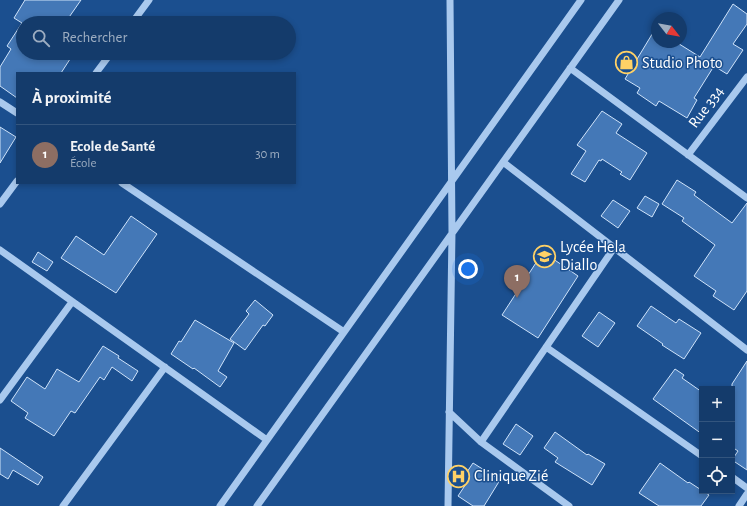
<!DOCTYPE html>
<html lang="fr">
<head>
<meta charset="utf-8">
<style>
	:root { --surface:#143b6b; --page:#1d4271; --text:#f1f3f6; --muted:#9dadc1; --line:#33557e; --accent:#8bbbb9 }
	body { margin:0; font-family:"Alegreya Sans",sans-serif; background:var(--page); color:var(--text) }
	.controls { position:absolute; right:12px; bottom:12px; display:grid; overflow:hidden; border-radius:0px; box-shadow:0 2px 6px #0003 }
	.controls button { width:36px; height:36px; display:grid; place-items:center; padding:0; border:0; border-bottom:1px solid var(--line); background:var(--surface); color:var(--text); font:20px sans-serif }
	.compass { position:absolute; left:651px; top:12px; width:36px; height:36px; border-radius:50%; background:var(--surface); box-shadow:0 2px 6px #0003; rotate:121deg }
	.you { position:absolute; left:468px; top:269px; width:14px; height:14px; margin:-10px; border:3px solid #fff; border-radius:50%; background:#1a73e8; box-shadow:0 0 0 6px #1a73e833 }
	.badge { display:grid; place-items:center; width:26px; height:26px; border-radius:50%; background:var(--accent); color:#fff; font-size:13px; font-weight:700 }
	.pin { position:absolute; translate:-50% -33px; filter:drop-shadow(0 1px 2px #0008) }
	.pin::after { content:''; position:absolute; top:21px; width:14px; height:12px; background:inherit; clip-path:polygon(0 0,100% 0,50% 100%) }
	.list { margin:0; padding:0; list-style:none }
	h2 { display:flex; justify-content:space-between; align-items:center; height:52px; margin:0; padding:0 16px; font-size:17px }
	h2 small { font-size:13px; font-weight:400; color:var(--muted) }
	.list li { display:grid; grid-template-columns:26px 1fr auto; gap:12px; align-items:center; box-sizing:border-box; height:60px; padding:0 16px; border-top:1px solid var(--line) }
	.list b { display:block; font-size:15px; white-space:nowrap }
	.list p { margin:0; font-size:13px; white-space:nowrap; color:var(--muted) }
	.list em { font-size:13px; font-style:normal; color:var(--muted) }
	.icon { flex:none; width:22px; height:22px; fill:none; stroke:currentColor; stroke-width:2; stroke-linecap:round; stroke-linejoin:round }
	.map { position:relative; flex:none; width:747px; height:506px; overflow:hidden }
	.search { position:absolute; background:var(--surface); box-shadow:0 2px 6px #0003; left:16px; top:16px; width:280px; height:44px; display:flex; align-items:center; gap:10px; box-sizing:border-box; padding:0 14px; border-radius:22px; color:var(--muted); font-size:15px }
	.panel { position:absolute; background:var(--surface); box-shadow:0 2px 6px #0003; left:16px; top:72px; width:280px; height:112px; border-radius:0px }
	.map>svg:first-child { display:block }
	.building { fill:#4478b7; stroke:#cfe3fa }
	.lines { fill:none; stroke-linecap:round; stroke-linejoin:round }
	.minor { stroke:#a9c9ee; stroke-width:7 }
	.labels { text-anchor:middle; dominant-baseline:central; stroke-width:3; stroke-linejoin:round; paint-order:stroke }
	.poi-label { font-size:16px; fill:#fff; stroke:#1b4f8f; text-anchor:start }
	.street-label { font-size:16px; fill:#fff; stroke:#1b4f8f }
</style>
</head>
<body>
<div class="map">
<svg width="747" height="506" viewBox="0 0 747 506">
	<rect width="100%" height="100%" fill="#1b4f8f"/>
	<path class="building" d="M 25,0 L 81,0 L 65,23 L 23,23 L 23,53 L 74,53 L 61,73 L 17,73 L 17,98 L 0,86 L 0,67 L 11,49 L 7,46 L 22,23 L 14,18 Z
		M 733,4 L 747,14 L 747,24 L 733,44 L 743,50 L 727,74 L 714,66 L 694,98 L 697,100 L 687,118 L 659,101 L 656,106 L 637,93 L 640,88 L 625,79 L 657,26 L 657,42 L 676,42 L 700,57 Z
		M 602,111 L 622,124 L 616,133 L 647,153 L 630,180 L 620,174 L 622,172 L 602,159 L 601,161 L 599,160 L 585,182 L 571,174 L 586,151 L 577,145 Z
		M 0,127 L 16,137 L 0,163 Z
		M 677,180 L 696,192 L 694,195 L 732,223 L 747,203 L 747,291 L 734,310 L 713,296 L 716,291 L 694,276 L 715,245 L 682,221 L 684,218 L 662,204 Z
		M 645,196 L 659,204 L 652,217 L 637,208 Z
		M 613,200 L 630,211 L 618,228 L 601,216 Z
		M 131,216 L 157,234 L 116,293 L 61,258 L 76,236 L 104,255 Z
		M 38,252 L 53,262 L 47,271 L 32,262 Z
		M 543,252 L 578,276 L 538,338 L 502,315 Z
		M 255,300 L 273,315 L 265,326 L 263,325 L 245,350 L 230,339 L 249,314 L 246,311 Z
		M 651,306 L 676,323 L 679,319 L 701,333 L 684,359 L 662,345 L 663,344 L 637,326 Z
		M 599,312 L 615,323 L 598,347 L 582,336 Z
		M 195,320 L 234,343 L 218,371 L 227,377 L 220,387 L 194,368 L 193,369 L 171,354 L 179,341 L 181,342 Z
		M 103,346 L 119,356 L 118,358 L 138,371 L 132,381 L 112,367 L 104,380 L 100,377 L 75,413 L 71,411 L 54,436 L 25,418 L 28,413 L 11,401 L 27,377 L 45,389 L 57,369 L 79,382 Z
		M 747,361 L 747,470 L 732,460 L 738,451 L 732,447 L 732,384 Z
		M 675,369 L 684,375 L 682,378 L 702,392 L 702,434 L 653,399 Z
		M 516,424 L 533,436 L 520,455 L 503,444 Z
		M 555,432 L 587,455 L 588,454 L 605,464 L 592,485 L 555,462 L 558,458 L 544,448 Z
		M 0,448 L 43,477 L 38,485 L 13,470 L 8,479 L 0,474 Z
		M 473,463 L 500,480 L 484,506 L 473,506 L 458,496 L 466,484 L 461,481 Z
		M 660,463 L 688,483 L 689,482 L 709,495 L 701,506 L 659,506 L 639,493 Z"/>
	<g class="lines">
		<path class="minor" d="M 132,23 L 149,0
			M 570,68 L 747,198
			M 96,73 L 111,53
			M 0,102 L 17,113
			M 688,155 L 747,77
			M 503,162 L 747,350
			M 122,183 L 344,332
			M 0,204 L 17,181
			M 0,250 L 267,440
			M 546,347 L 702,456
			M 0,400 L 72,302
			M 449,412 L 481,442 L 569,506
			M 481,442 L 614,248
			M 732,477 L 747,488
			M 63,506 L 165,367
			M 220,506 L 581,0
			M 257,506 L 619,0
			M 448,506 L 452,232 L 450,0
			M 739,506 L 747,494"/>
	</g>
	<defs>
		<symbol id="shop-ring" viewBox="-11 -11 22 22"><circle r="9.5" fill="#1b4f8f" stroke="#ffd166" stroke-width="1.5"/><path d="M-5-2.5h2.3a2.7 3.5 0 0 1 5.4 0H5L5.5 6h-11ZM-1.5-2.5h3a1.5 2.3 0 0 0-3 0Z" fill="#ffd166"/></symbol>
		<symbol id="school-ring" viewBox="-11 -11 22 22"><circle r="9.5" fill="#1b4f8f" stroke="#ffd166" stroke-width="1.5"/><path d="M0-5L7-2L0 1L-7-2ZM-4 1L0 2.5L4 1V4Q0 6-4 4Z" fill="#ffd166"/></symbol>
		<symbol id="hospital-ring" viewBox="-11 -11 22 22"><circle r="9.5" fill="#1b4f8f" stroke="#ffd166" stroke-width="1.5"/><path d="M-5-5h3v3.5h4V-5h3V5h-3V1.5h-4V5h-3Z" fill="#ffd166"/></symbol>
	</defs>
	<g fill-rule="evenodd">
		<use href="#shop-ring" x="614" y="50" width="25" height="25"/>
		<use href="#school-ring" x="532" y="244" width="25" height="25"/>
		<use href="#hospital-ring" x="446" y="464" width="25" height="25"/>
	</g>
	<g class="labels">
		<g class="poi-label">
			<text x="642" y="63">Studio Photo</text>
			<text x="560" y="247">Lycée Hela<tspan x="560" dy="18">Diallo</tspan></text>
			<text x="474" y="476">Clinique Zié</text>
		</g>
		<g class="street-label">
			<text transform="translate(706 107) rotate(-53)">Rue 334</text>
		</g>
	</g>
</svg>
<div class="controls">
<button>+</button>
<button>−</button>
<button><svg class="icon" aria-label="locate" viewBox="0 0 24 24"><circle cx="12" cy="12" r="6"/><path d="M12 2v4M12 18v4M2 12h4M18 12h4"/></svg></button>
</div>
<svg class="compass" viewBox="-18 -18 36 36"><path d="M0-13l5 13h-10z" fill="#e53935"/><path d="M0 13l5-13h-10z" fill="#9dadc1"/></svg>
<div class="you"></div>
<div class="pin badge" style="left:517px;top:298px;background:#8d6e63">1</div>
<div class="search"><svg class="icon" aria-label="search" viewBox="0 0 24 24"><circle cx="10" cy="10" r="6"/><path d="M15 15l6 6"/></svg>Rechercher</div>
<section class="panel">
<h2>À proximité<small></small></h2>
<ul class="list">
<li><span class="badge" style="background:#8d6e63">1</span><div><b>Ecole de Santé</b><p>École</p></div><em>30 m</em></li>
</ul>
</section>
</div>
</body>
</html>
